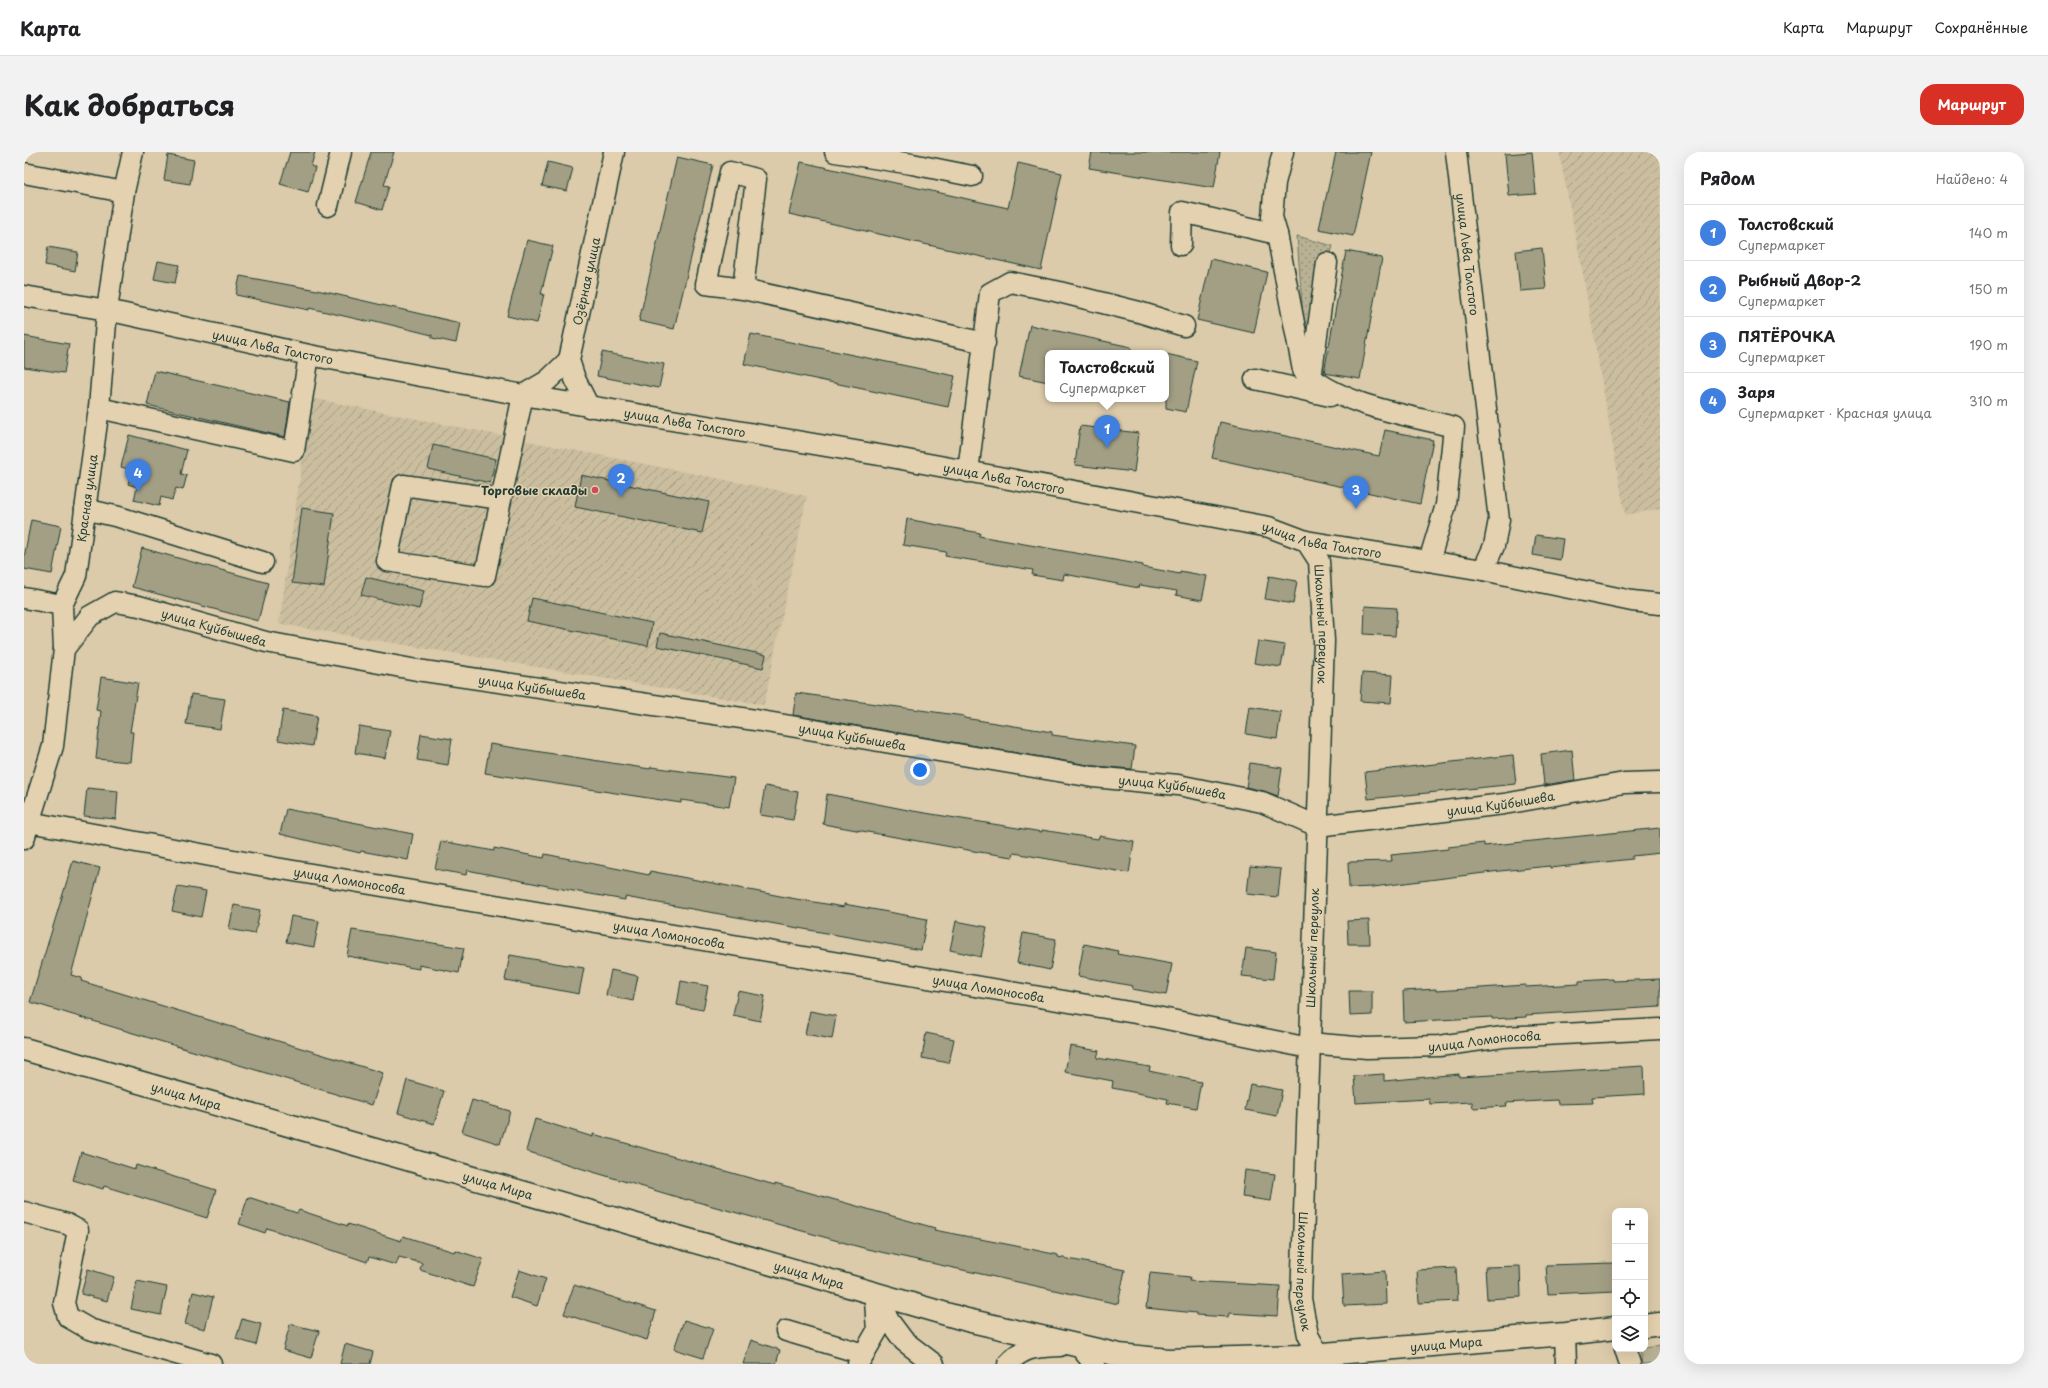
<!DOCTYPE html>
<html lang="ru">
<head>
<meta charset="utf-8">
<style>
	:root { --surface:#fff; --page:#f2f2f2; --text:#202124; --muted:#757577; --line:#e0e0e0; --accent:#d93025 }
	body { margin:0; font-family:"Playpen Sans",sans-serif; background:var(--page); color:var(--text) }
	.controls { position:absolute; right:12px; bottom:12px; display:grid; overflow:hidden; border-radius:8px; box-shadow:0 4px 16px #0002 }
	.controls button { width:36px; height:36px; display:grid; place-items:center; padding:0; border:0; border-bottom:1px solid var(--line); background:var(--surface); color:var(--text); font:20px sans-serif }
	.you { position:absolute; left:896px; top:618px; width:14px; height:14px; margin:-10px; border:3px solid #fff; border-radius:50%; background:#1a73e8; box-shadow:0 0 0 6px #1a73e833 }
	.badge { display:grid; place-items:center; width:26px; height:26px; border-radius:50%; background:var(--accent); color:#fff; font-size:13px; font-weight:700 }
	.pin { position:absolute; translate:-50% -33px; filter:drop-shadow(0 1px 2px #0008) }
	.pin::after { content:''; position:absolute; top:21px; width:14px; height:12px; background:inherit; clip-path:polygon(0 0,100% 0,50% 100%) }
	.popup { position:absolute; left:1021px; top:198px; width:124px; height:52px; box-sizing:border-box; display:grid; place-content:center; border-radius:8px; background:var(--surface); filter:drop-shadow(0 1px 3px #0005); font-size:13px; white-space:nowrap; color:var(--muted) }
	.popup b { font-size:15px; color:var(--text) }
	.popup::after { content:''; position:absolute; left:50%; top:100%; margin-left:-8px; border:8px solid transparent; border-top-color:var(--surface) }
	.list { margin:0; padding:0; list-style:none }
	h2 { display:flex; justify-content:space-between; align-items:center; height:52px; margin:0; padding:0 16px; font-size:17px }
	h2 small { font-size:13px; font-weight:400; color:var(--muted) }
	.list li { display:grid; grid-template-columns:26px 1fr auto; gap:12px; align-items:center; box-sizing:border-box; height:56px; padding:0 16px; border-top:1px solid var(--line) }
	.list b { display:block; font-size:15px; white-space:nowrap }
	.list p { margin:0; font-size:13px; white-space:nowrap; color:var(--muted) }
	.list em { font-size:13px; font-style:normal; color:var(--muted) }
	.icon { flex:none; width:22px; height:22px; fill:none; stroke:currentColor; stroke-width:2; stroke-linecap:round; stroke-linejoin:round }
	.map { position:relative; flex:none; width:1636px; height:1212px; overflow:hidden; border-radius:16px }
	header { display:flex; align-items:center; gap:24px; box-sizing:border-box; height:56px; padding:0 20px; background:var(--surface); border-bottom:1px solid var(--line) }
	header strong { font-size:19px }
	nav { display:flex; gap:22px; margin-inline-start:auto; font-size:14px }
	.intro { display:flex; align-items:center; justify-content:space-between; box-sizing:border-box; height:96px; padding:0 24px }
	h1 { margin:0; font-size:28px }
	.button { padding:10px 18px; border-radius:16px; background:var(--accent); color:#fff; font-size:14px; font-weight:700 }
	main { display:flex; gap:24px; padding:0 24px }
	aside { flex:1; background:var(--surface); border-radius:16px; box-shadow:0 4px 16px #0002 }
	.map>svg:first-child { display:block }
	.industrial { fill:url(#industrial-furrows) }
	.green { fill:#b9b194; stroke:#6c7764 }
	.park { fill:url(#park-dots); stroke:#6c7764 }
	.building { fill:#a29f85; stroke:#1f3d34 }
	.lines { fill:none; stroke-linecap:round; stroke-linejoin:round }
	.minor-casing { stroke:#1f3d34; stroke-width:23 }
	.major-casing { stroke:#1f3d34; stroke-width:25 }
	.minor { stroke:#e4d1af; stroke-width:20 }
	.major { stroke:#e4d1af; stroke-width:22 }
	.poi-dot { fill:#d1495b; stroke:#e4d1af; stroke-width:1.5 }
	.labels { text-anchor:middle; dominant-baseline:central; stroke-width:3; stroke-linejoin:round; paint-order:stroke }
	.street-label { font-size:12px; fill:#1f3d34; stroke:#e4d1af }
	.poi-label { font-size:12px; font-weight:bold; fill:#1f3d34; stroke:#e4d1af; text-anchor:end }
</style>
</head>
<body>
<header>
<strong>Карта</strong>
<nav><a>Карта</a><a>Маршрут</a><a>Сохранённые</a></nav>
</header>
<div class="intro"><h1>Как добраться</h1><a class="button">Маршрут</a></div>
<main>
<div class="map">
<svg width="1636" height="1212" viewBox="0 0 1636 1212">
	<defs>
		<pattern id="industrial-furrows" width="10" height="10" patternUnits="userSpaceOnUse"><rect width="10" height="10" fill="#cbbe9f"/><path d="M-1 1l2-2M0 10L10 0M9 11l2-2" fill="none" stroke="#a49c82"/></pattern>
		<pattern id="park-dots" width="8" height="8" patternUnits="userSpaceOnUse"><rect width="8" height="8" fill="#b9b194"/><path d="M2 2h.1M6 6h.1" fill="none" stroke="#96917a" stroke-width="1.8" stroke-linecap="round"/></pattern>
	</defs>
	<rect width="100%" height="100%" fill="#dccbaa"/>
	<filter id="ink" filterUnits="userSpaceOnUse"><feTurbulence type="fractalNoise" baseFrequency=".025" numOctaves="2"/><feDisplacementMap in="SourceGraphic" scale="8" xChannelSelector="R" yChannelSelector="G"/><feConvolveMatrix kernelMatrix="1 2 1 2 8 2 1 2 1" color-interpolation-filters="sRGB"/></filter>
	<g filter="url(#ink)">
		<path class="industrial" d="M 1535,0 L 1636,0 L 1636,357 L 1601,363 L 1558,117 Z
			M 287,246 L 783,344 L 740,553 L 255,472 Z"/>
		<path class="green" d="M 1636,1193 L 1636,1211 L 1618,1212 L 1616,1197 Z"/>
		<path class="park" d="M 1273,84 L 1309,94 L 1281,193 Z"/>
		<path class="building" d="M 266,0 L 291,0 L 287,14 L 291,16 L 284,40 L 256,32 Z
			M 347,0 L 370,0 L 360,33 L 365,34 L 358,58 L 332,50 Z
			M 1068,0 L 1196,0 L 1190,36 L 1065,16 Z
			M 1312,0 L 1347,0 L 1329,84 L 1295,77 Z
			M 1508,0 L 1512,42 L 1485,44 L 1481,2 Z
			M 144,3 L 170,8 L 166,32 L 140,28 Z
			M 653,5 L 689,13 L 650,177 L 615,169 Z
			M 524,10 L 549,16 L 543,39 L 518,34 Z
			M 777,10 L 984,56 L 994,11 L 1038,21 L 1017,118 L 765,62 Z
			M 503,88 L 529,94 L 517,142 L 520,142 L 513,171 L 483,164 Z
			M 24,95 L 54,100 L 51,119 L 21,113 Z
			M 1518,96 L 1522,137 L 1496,139 L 1492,99 Z
			M 1322,99 L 1358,106 L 1336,227 L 1300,221 Z
			M 1187,107 L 1243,120 L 1230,181 L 1173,168 Z
			M 134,109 L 155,113 L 151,131 L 130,127 Z
			M 216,124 L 293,138 L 436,171 L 432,191 L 408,186 L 408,183 L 347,168 L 346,170 L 285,156 L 285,158 L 212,143 Z
			M 1006,173 L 1107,195 L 1107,201 L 1024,201 L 1024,230 L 995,224 Z
			M 727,182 L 931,224 L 924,255 L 720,212 Z
			M 0,184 L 45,192 L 40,221 L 0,215 Z
			M 578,200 L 640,212 L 635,236 L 573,224 Z
			M 1142,202 L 1173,209 L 1162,260 L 1142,256 Z
			M 131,219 L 266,250 L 261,285 L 123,253 Z
			M 1196,270 L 1355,304 L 1361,278 L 1409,288 L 1396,352 L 1188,306 Z
			M 1056,274 L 1115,281 L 1110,320 L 1051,313 Z
			M 105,283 L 163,298 L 157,322 L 163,323 L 159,338 L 152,336 L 148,348 L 137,345 L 135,354 L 110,348 L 113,335 L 104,332 L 108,318 L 97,315 Z
			M 409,293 L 472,307 L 466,331 L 404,317 Z
			M 557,323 L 685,350 L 678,381 L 551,355 Z
			M 278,356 L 310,361 L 300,435 L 268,431 Z
			M 883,367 L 956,381 L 955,384 L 1119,413 L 1119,415 L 1156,422 L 1156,419 L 1183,424 L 1178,448 L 1152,443 L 1153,439 L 1116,433 L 1115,436 L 1040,422 L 1039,428 L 1008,423 L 1009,418 L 921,404 L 922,400 L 879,393 Z
			M 7,368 L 37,374 L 28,422 L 0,417 L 0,406 Z
			M 1512,383 L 1539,387 L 1536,408 L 1509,403 Z
			M 118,396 L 244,431 L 234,469 L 108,435 Z
			M 1245,424 L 1273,429 L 1269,452 L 1241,447 Z
			M 342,425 L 400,439 L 395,457 L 337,443 Z
			M 508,446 L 628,471 L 624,494 L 503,469 Z
			M 1341,454 L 1373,456 L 1371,484 L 1340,482 Z
			M 636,481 L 742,503 L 739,516 L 633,494 Z
			M 1234,489 L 1261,493 L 1257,515 L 1230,511 Z
			M 1338,521 L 1369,523 L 1367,551 L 1336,549 Z
			M 77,525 L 114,531 L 106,580 L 109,580 L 106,610 L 72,607 L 77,559 L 72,558 Z
			M 772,541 L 940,564 L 940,566 L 1028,580 L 1028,583 L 1111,594 L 1108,617 L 1070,614 L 769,563 Z
			M 167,542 L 201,547 L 196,577 L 162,572 Z
			M 1226,555 L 1257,560 L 1253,587 L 1222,582 Z
			M 259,558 L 293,564 L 288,594 L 254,588 Z
			M 335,574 L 366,579 L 361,606 L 331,601 Z
			M 397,582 L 428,587 L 424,613 L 393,608 Z
			M 466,592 L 626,617 L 627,615 L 710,626 L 705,655 L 657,648 L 657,651 L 461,621 Z
			M 1548,598 L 1551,628 L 1520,633 L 1517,602 Z
			M 1489,603 L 1492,632 L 1344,647 L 1341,620 Z
			M 1226,611 L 1258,616 L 1254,644 L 1240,639 L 1222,635 Z
			M 741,634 L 774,640 L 769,668 L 736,663 Z
			M 63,636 L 94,639 L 92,667 L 60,664 Z
			M 803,642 L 889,659 L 1018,680 L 1018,678 L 1074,687 L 1075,684 L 1110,690 L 1105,721 L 990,701 L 989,705 L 955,700 L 799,672 Z
			M 262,657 L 389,682 L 384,708 L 337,699 L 336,701 L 256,682 Z
			M 1636,676 L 1636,701 L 1608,704 L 1608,707 L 1526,716 L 1526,714 L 1476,719 L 1349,735 L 1325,736 L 1324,710 L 1368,709 L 1367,703 L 1424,697 L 1424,695 L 1460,691 L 1460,694 Z
			M 417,689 L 470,699 L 470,696 L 520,706 L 521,702 L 625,723 L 626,719 L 772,747 L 820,755 L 820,752 L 903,767 L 897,798 L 601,745 L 601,748 L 549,739 L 443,718 L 442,723 L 411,717 Z
			M 49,709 L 76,716 L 47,823 L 58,826 L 57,829 L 359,921 L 348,953 L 6,850 Z
			M 1226,714 L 1257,717 L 1254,745 L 1223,742 Z
			M 154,734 L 182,739 L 177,765 L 148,759 Z
			M 210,753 L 236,758 L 231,782 L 205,777 Z
			M 267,764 L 295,769 L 290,795 L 262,790 Z
			M 1345,768 L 1346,792 L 1324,792 L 1323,769 Z
			M 932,769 L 963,775 L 957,805 L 926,798 Z
			M 328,778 L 440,796 L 435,821 L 395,813 L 395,817 L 323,804 Z
			M 999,781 L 1032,787 L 1026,818 L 993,811 Z
			M 1060,792 L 1094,799 L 1093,802 L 1148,812 L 1142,843 L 1108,837 L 1109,834 L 1054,824 Z
			M 1222,796 L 1252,800 L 1249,827 L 1218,824 Z
			M 486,803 L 560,816 L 555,842 L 481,828 Z
			M 587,818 L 614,824 L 609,849 L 582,843 Z
			M 1589,827 L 1589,829 L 1636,827 L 1636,855 L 1502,863 L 1502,865 L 1468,867 L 1468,865 L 1380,870 L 1379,839 L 1412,837 L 1412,839 L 1501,833 L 1501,835 L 1555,832 L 1555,829 Z
			M 657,829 L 684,834 L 679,858 L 653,853 Z
			M 714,839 L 741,844 L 736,869 L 709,863 Z
			M 1325,839 L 1348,839 L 1348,863 L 1326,864 Z
			M 786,859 L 812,864 L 808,887 L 781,882 Z
			M 902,881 L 930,887 L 925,911 L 898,906 Z
			M 1046,894 L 1075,899 L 1073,906 L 1126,915 L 1125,919 L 1177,930 L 1172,956 L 1143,951 L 1144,947 L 1088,936 L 1089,929 L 1041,920 Z
			M 1620,914 L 1621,942 L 1568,945 L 1569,951 L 1534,952 L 1533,948 L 1482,951 L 1483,954 L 1449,956 L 1448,950 L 1406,952 L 1405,947 L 1332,951 L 1330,924 L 1360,922 L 1360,929 L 1435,922 L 1435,925 Z
			M 383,928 L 420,939 L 410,972 L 374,961 Z
			M 1226,932 L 1258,938 L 1253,964 L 1221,958 Z
			M 448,948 L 486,959 L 476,992 L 438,980 Z
			M 511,967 L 569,985 L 569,982 L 751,1033 L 751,1031 L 911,1076 L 910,1078 L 992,1094 L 1034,1103 L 1034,1105 L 1101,1118 L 1094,1152 L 843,1097 L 663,1047 L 663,1048 L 559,1017 L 502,999 Z
			M 57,1000 L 111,1017 L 112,1013 L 192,1038 L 183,1066 L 80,1034 L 79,1037 L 49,1028 Z
			M 1221,1018 L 1251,1022 L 1247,1049 L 1218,1045 Z
			M 224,1045 L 273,1061 L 275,1058 L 324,1074 L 324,1072 L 377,1089 L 379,1084 L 430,1100 L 431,1098 L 459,1107 L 449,1135 L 396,1118 L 398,1111 L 375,1105 L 372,1113 L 345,1105 L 343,1110 L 243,1076 L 241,1081 L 215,1072 Z
			M 1591,1111 L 1591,1139 L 1524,1142 L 1522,1113 Z
			M 1496,1114 L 1497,1145 L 1463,1147 L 1461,1115 Z
			M 1432,1116 L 1434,1149 L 1395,1151 L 1393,1118 Z
			M 64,1117 L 90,1125 L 83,1149 L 57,1142 Z
			M 495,1118 L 522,1127 L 513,1154 L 486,1145 Z
			M 1361,1119 L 1362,1152 L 1320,1154 L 1318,1122 Z
			M 1126,1121 L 1166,1125 L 1165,1129 L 1256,1134 L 1254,1164 L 1205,1161 L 1204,1165 L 1172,1163 L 1172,1161 L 1122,1156 Z
			M 113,1129 L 143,1135 L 137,1163 L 107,1157 Z
			M 550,1133 L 632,1159 L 623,1188 L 540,1162 Z
			M 169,1140 L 189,1145 L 181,1177 L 161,1172 Z
			M 218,1167 L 237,1172 L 232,1193 L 212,1187 Z
			M 660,1168 L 689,1177 L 679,1206 L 650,1197 Z
			M 266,1172 L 295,1179 L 287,1206 L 259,1198 Z
			M 727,1188 L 756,1198 L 752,1212 L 719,1212 Z
			M 321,1192 L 349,1200 L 346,1212 L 316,1212 Z"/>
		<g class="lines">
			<defs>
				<g id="minor">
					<path d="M 811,0 L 888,12 L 948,24"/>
					<path d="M 1259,0 L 1251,31 L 1248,65 L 1253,82 L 1279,218 C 1313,253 1384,263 1430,275 L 1422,353 L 1405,409"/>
					<path id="s1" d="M 1432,0 L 1475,368 L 1470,394 L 1459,418"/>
					<path d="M 0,21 L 100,40"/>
					<path d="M 304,54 L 317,0"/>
					<path d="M 1157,93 L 1158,60 L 1253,82"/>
					<path d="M 719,137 L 732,27 L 706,20 L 682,132 L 719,137 L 961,191"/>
					<path id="s2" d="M 0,144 L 83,158 L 285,203 L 499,243 L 861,304 L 1245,375 L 1282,389 L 1459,418 L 1608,449 L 1636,452"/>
					<path d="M 1287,226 L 1303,111"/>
					<path d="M 1231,227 L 1306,244"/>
					<path d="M 499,243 L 523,229 L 545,208"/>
					<path id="s3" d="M 565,255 L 551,227 L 545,208 L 590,0"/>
					<path d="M 75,256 L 270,299 L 285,203"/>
					<path d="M 944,320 L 966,141 L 986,130 L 1031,139 L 1115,160 L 1160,174"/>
					<path d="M 477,347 L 379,333 L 363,409 L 461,424 L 499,243"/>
					<path d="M 61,357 L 95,365 L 239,410"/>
					<path id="s4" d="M 1282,389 L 1295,409 L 1300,489 L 1277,1147 L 1284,1183 L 1295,1203"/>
					<path d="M 0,446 L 38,453"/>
					<path id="s5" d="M 40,497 L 66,464 L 91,450 L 115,454 L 242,490 L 393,518 L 731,568 L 1069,625 L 1154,633 L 1238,650 L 1293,674 L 1480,652 L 1600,631 L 1636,630"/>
					<path id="s6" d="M 5,670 L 252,716 L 1123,863 L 1285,896"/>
					<path id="s7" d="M 0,687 L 29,594 L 40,497 L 38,453 L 52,424 L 75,256 L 83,158 L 100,40 L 109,0"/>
					<path id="s8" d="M 1285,891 L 1343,896 L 1415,894 L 1479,885 L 1636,877"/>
					<path d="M 0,1060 L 43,1072 L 54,1078 L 40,1151 L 44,1165 L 65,1177 L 187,1212"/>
					<path d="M 851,1141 L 865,1169 L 880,1189 L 910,1212"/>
					<path d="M 762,1179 L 840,1202"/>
					<path d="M 1541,1182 L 1542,1212"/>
					<path d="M 1056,1195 L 1070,1212"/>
					<path d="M 1601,1197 L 1606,1212"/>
					<path d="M 834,1212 L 853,1179 L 851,1149"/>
					<path d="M 984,1212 C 1000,1194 1014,1195 1036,1194"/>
				</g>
				<g id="major">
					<path id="s9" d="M 0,897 L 943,1168 L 1095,1203 L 1144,1208 L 1276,1204 L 1541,1182 L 1591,1176"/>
					<path d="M 1621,1174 L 1636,1172"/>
				</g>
			</defs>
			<use href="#minor" class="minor-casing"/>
			<use href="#major" class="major-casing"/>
			<use href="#minor" class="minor"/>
			<use href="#major" class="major"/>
		</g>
	</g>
	<circle class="poi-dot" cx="571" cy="338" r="4"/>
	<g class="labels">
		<g class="street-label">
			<text stroke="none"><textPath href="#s1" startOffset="103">улица Льва Толстого</textPath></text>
			<text stroke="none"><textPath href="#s3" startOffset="132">Озёрная улица</textPath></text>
			<text stroke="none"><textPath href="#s2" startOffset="254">улица Льва Толстого</textPath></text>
			<text stroke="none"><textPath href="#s2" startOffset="673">улица Льва Толстого</textPath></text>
			<text stroke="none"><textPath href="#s2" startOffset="997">улица Льва Толстого</textPath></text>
			<text stroke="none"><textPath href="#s7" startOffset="350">Красная улица</textPath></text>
			<text stroke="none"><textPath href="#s2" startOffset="1321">улица Льва Толстого</textPath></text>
			<text stroke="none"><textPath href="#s4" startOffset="87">Школьный переулок</textPath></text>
			<text stroke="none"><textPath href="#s5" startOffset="173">улица Куйбышева</textPath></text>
			<text stroke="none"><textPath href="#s5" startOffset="497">улица Куйбышева</textPath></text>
			<text stroke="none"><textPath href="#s5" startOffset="821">улица Куйбышева</textPath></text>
			<text stroke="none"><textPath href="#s5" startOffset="1145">улица Куйбышева</textPath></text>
			<text stroke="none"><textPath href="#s5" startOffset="1481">улица Куйбышева</textPath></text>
			<text stroke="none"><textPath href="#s6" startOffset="326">улица Ломоносова</textPath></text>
			<text stroke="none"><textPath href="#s6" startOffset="650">улица Ломоносова</textPath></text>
			<text transform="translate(1288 796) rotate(-88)">Школьный переулок</text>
			<text stroke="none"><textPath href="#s6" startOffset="974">улица Ломоносова</textPath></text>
			<text stroke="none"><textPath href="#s8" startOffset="176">улица Ломоносова</textPath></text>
			<text stroke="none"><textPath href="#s9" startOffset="169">улица Мира</textPath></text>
			<text stroke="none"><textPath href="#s9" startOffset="493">улица Мира</textPath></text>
			<text stroke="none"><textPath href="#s4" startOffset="735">Школьный переулок</textPath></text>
			<text stroke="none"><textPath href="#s9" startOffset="817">улица Мира</textPath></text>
			<text stroke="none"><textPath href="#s9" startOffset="1465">улица Мира</textPath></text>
		</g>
		<g class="poi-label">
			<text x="563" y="338">Торговые склады</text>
		</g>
	</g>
</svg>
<div class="controls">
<button>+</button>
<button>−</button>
<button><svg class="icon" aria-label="locate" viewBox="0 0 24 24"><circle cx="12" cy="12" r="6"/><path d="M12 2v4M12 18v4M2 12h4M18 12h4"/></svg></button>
<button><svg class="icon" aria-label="layers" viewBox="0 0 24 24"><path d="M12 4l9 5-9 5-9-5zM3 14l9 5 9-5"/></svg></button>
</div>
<div class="you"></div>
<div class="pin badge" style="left:1083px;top:296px;background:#3f7fe0">1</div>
<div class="popup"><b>Толстовский</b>Супермаркет</div>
<div class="pin badge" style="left:597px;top:345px;background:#3f7fe0">2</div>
<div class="pin badge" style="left:1332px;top:357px;background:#3f7fe0">3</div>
<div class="pin badge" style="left:114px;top:340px;background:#3f7fe0">4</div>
</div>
<aside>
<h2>Рядом<small>Найдено: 4</small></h2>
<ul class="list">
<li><span class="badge" style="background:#3f7fe0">1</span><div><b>Толстовский</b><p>Супермаркет</p></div><em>140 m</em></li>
<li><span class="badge" style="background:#3f7fe0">2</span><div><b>Рыбный Двор-2</b><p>Супермаркет</p></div><em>150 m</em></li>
<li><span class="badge" style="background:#3f7fe0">3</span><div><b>ПЯТЁРОЧКА</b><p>Супермаркет</p></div><em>190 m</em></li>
<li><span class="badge" style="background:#3f7fe0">4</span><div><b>Заря</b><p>Супермаркет · Красная улица</p></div><em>310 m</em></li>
</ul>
</aside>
</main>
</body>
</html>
